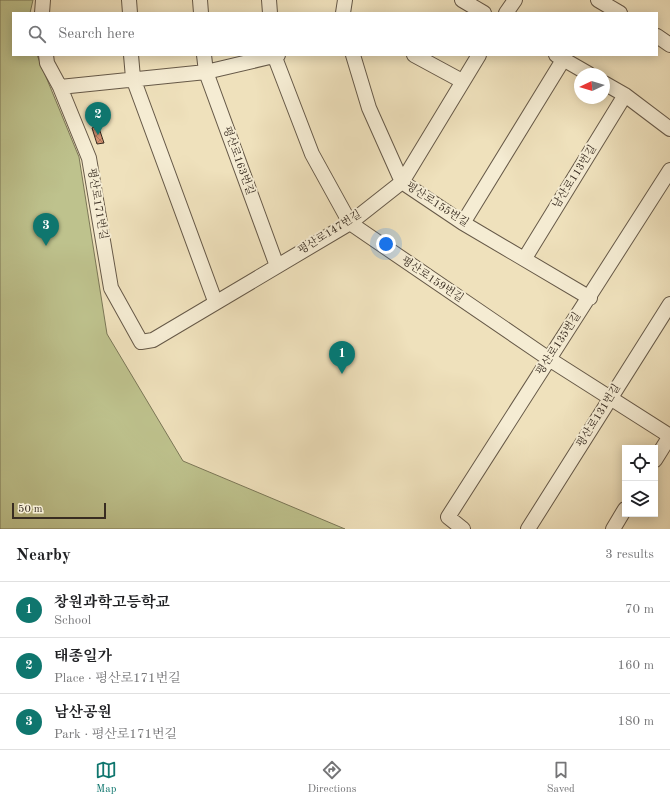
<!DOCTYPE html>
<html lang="en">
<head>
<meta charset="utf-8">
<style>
	:root { --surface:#fff; --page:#f2f2f2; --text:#202124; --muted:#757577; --line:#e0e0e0; --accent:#0f766e }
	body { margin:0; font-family:"Old Standard TT","Noto Serif KR",serif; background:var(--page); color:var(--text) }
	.controls { position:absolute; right:12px; bottom:12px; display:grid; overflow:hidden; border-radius:0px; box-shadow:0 2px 10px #0003 }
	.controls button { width:36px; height:36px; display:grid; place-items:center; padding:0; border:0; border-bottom:1px solid var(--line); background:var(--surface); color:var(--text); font:20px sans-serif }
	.compass { position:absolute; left:574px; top:68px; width:36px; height:36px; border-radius:50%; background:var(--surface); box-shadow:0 2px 10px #0003; rotate:266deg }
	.scale { position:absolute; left:12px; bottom:10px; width:94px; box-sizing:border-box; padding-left:4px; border:2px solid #382c21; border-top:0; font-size:11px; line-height:14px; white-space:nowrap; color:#382c21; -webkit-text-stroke:3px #f5ecd3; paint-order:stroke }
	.you { position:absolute; left:386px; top:244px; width:14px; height:14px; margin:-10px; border:3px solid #fff; border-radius:50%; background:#1a73e8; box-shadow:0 0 0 6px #1a73e833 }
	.badge { display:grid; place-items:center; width:26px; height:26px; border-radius:50%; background:var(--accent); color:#fff; font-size:13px; font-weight:700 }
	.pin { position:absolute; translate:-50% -33px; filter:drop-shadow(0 1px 2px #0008) }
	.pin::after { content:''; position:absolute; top:21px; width:14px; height:12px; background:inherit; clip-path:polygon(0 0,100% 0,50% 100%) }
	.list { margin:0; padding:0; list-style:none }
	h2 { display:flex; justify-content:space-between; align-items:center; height:52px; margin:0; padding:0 16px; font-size:17px }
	h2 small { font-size:13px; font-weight:400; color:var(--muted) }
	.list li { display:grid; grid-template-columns:26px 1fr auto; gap:12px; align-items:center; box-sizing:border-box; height:56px; padding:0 16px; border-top:1px solid var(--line) }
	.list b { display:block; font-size:15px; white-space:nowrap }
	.list p { margin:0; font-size:13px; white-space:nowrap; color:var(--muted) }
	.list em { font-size:13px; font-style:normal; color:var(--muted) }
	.icon { flex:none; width:22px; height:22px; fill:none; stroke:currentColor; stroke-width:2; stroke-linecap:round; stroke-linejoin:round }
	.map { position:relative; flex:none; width:670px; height:529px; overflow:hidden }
	.search { position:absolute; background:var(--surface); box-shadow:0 2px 10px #0003; left:12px; right:12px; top:12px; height:44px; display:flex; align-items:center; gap:10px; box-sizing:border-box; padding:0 14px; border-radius:0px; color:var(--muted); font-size:15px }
	.sheet { height:220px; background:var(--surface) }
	nav { display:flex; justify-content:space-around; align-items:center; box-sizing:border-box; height:56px; border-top:1px solid var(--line); background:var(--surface); font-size:11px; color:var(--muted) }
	nav a { display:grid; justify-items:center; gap:2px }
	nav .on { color:var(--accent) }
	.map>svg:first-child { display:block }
	.park { fill:#bec28d; stroke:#7b7757 }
	.building { fill:url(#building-cross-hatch); stroke:#382c21 }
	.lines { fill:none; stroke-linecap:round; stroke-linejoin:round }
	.minor-casing { stroke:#665948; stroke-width:16 }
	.minor { stroke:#f5ecd3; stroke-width:14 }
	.labels { text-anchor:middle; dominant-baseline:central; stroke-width:4; stroke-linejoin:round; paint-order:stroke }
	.street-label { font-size:11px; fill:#382c21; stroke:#f5ecd3 }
</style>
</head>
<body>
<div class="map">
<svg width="670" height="529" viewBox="0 0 670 529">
	<defs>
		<pattern id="building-cross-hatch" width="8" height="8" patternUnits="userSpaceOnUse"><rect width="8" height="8" fill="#d59371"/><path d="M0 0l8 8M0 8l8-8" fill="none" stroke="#ae785c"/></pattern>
	</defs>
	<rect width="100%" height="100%" fill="#efe1bc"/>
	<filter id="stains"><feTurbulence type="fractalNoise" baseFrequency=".005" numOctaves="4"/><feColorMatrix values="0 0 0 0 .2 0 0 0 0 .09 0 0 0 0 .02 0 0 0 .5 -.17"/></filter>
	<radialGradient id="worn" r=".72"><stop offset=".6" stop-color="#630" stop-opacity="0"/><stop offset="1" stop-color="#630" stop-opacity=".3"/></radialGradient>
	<path class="park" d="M 0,0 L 33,0 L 30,13 L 13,13 L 13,55 L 37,55 L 79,157 L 107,334 L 183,461 L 345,529 L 0,529 Z"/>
	<path class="building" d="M 98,125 L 104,143 L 97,144 L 92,128 Z"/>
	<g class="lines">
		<defs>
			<path id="minor" d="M 129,0 L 130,13
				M 200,0 L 201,13
				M 269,0 L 270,13
				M 462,0 L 484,13
				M 598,0 L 620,13
				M 42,13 L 43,0
				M 343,13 L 345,0
				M 506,13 L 515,0
				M 657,36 L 670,45
				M 46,55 L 47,63 L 60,87 L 89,158 L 111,288 L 141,342 L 153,340 L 350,223 L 402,182 L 479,55
				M 131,55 L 133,78 L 215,301
				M 204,55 L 206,72 L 277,266
				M 274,55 L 312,154 L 350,223 L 549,359 L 670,436
				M 353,55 L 369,108 L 402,182 L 463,223 L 590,298
				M 414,55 L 462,81
				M 556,55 L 589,74
				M 604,83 L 625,95 L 670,129
				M 60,87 L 206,72 L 278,55
				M 463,223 L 563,60
				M 525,258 L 625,95
				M 655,460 L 670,436
				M 463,529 L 448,517 L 670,170
				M 528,529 L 670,304
				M 613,529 L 625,509"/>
		</defs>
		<use href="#minor" class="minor-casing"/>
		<use href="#minor" class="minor"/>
	</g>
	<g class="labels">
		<g class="street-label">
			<text transform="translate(238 161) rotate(70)">평산로163번길</text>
			<text transform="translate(575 177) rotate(-58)">남산로113번길</text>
			<text transform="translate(97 204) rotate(80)">평산로171번길</text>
			<text transform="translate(437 205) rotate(33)">평산로155번길</text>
			<text transform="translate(330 233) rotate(-32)">평산로147번길</text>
			<text transform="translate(432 280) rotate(34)">평산로159번길</text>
			<text transform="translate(559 344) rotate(-57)">평산로135번길</text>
			<text transform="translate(599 416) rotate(-58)">평산로131번길</text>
		</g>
	</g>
	<rect width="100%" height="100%" filter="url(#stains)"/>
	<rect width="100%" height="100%" fill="url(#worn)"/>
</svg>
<div class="controls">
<button><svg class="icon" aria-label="locate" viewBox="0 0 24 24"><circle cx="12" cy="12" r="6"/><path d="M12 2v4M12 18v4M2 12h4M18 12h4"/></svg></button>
<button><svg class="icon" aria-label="layers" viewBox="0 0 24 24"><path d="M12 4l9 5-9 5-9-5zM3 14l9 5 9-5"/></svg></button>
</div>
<svg class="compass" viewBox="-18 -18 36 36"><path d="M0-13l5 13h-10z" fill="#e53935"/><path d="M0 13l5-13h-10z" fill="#757577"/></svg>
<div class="scale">50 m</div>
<div class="you"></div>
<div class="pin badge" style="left:342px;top:374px">1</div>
<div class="pin badge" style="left:98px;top:135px">2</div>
<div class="pin badge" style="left:46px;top:246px">3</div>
<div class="search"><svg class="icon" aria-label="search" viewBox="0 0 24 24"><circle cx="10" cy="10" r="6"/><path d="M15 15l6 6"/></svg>Search here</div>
</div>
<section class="sheet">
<h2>Nearby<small>3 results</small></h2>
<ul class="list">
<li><span class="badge">1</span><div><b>창원과학고등학교</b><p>School</p></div><em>70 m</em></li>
<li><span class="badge">2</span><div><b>태종일가</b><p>Place · 평산로171번길</p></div><em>160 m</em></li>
<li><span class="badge">3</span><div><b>남산공원</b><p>Park · 평산로171번길</p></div><em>180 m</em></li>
</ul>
</section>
<nav>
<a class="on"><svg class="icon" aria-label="map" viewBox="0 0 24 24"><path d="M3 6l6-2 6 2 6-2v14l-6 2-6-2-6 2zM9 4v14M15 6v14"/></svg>Map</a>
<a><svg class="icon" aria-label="directions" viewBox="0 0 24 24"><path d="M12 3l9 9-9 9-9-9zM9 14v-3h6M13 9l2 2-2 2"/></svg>Directions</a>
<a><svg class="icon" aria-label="saved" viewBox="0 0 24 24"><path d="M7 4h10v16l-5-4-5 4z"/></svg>Saved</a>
</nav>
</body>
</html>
